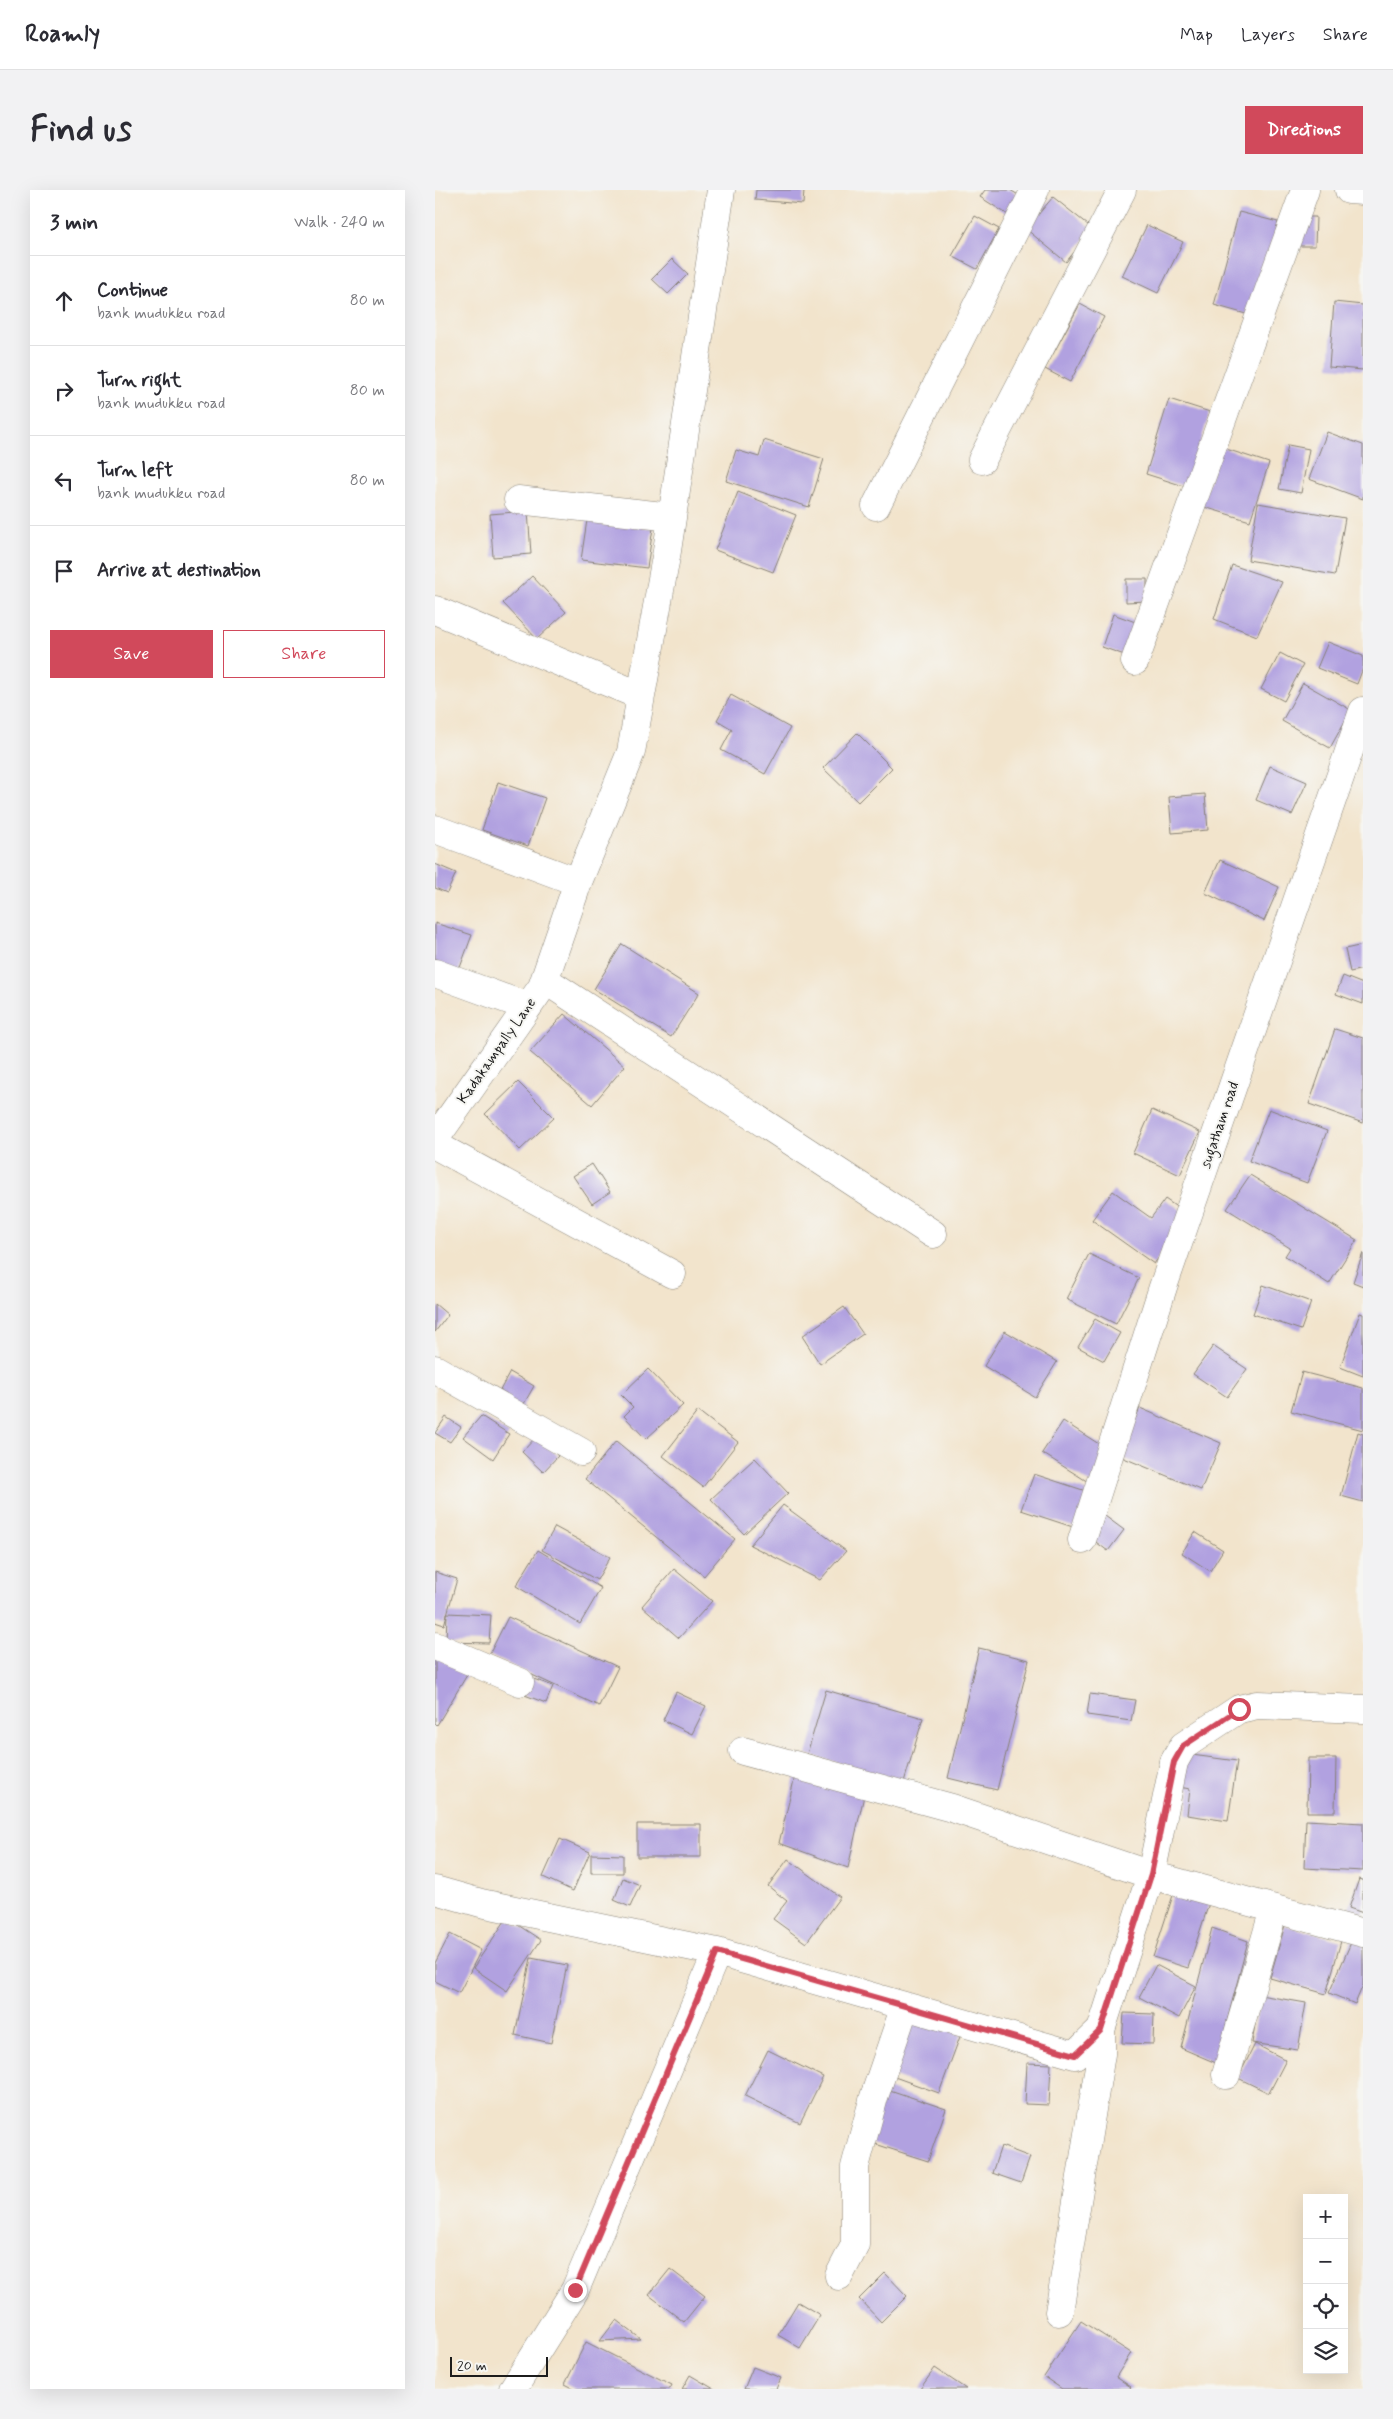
<!DOCTYPE html>
<html lang="en">
<head>
<meta charset="utf-8">
<style>
	:root { --surface:#fff; --page:#f2f2f3; --text:#2b2b33; --muted:#7c7c81; --line:#e1e1e2; --accent:#d1495b }
	body { margin:0; font-family:Mynerve,sans-serif; background:var(--page); color:var(--text) }
	.controls { position:absolute; right:15px; bottom:15px; display:grid; overflow:hidden; border-radius:0px; box-shadow:0 5px 20px #0002 }
	.controls button { width:45px; height:45px; display:grid; place-items:center; padding:0; border:0; border-bottom:1px solid var(--line); background:var(--surface); color:var(--text); font:25px sans-serif }
	.scale { position:absolute; left:15px; bottom:12px; width:98px; box-sizing:border-box; padding-left:5px; border:2px solid #1c1c1c; border-top:0; font-size:14px; line-height:18px; white-space:nowrap; color:#1c1c1c; -webkit-text-stroke:4px #f6f6f2; paint-order:stroke }
	.stop { position:absolute; width:15px; height:15px; margin:-11px; border:4px solid #d1495b; border-radius:50%; background:#fff }
	.stop.end { background:#d1495b; border-color:#fff; box-shadow:0 1px 5px #0008 }
	.list { margin:0; padding:0; list-style:none }
	h2 { display:flex; justify-content:space-between; align-items:center; height:65px; margin:0; padding:0 20px; font-size:21px }
	h2 small { font-size:16px; font-weight:400; color:var(--muted) }
	.list li { display:grid; grid-template-columns:32px 1fr auto; gap:15px; align-items:center; box-sizing:border-box; height:90px; padding:0 20px; border-top:1px solid var(--line) }
	.list b { display:block; font-size:19px; white-space:nowrap }
	.list p { margin:0; font-size:16px; white-space:nowrap; color:var(--muted) }
	.list em { font-size:16px; font-style:normal; color:var(--muted) }
	.actions { display:flex; gap:10px; padding:15px 20px }
	.actions a { flex:1; padding:11px 0; border:1px solid var(--accent); border-radius:0px; text-align:center; font-size:18px; color:var(--accent) }
	.actions .main { background:var(--accent); color:#fff }
	.icon { flex:none; width:28px; height:28px; fill:none; stroke:currentColor; stroke-width:2; stroke-linecap:round; stroke-linejoin:round }
	.map { position:relative; flex:none; width:928px; height:2199px; overflow:hidden; border-radius:0px }
	header { display:flex; align-items:center; gap:30px; box-sizing:border-box; height:70px; padding:0 25px; background:var(--surface); border-bottom:1px solid var(--line) }
	header strong { font-size:24px }
	nav { display:flex; gap:28px; margin-inline-start:auto; font-size:18px }
	.intro { display:flex; align-items:center; justify-content:space-between; box-sizing:border-box; height:120px; padding:0 30px }
	h1 { margin:0; font-size:35px }
	.button { padding:12px 22px; border-radius:0px; background:var(--accent); color:#fff; font-size:18px; font-weight:700 }
	main { display:flex; gap:30px; padding:0 30px }
	aside { flex:1; background:var(--surface); border-radius:0px; box-shadow:0 5px 20px #0002 }
	.map>svg:first-child { display:block }
	.building { fill:#b1a1e0 }
	.lines { fill:none; stroke-linecap:round; stroke-linejoin:round }
	.minor-casing { stroke:#878074; stroke-width:29 }
	.major-casing { stroke:#878074; stroke-width:29 }
	.minor { stroke:#fff; stroke-width:28 }
	.major { stroke:#fff; stroke-width:28 }
	.route { stroke:#d1495b; stroke-width:6 }
	.labels { text-anchor:middle; dominant-baseline:central; stroke-width:4; stroke-linejoin:round; paint-order:stroke }
	.street-label { font-size:15px; fill:#1c1c1c; stroke:#f6f6f2 }
</style>
</head>
<body>
<header>
<strong>Roamly</strong>
<nav><a>Map</a><a>Layers</a><a>Share</a></nav>
</header>
<div class="intro"><h1>Find us</h1><a class="button">Directions</a></div>
<main>
<aside>
<h2>3 min<small>Walk · 240 m</small></h2>
<ul class="list">
<li><svg class="icon" aria-label="ahead" viewBox="0 0 24 24"><path d="M12 20V5M6 11l6-6 6 6"/></svg><div><b>Continue</b><p>bank mudukku road</p></div><em>80 m</em></li>
<li><svg class="icon" aria-label="right" viewBox="0 0 24 24"><path d="M7 20v-9h11M14 6l5 5-5 5"/></svg><div><b>Turn right</b><p>bank mudukku road</p></div><em>80 m</em></li>
<li><svg class="icon" aria-label="left" viewBox="0 0 24 24"><path d="M17 20v-9H6M10 6l-5 5 5 5"/></svg><div><b>Turn left</b><p>bank mudukku road</p></div><em>80 m</em></li>
<li><svg class="icon" aria-label="arrive" viewBox="0 0 24 24"><path d="M6 21V4h12l-3 4 3 4H6"/></svg><div><b>Arrive at destination</b></div></li>
</ul>
<div class="actions"><a class="main">Save</a><a>Share</a></div>
</aside>
<div class="map">
<svg width="928" height="2199" viewBox="0 0 928 2199">
	<rect width="100%" height="100%" fill="#f6f6f2"/>
	<filter id="ink" filterUnits="userSpaceOnUse"><feTurbulence type="fractalNoise" baseFrequency=".02" numOctaves="2"/><feDisplacementMap in="SourceGraphic" scale="10" xChannelSelector="R" yChannelSelector="G"/><feConvolveMatrix kernelMatrix="1 2 1 2 8 2 1 2 1" color-interpolation-filters="sRGB"/></filter>
	<filter id="wash" filterUnits="userSpaceOnUse"><feTurbulence type="fractalNoise" baseFrequency=".0096" numOctaves="4" result="noise"/><feDisplacementMap in="SourceGraphic" scale="20" xChannelSelector="R" yChannelSelector="G"/><feGaussianBlur stdDeviation="1.12" result="paint"/><feColorMatrix in="noise" values="0 0 0 0 0 0 0 0 0 0 0 0 0 0 0 0 0 1.4 0 .05"/><feComposite in="paint" operator="in"/></filter>
	<g filter="url(#wash)">
		<rect width="100%" height="100%" fill="#f2e4cc"/>
		<g id="blocks">
			<path class="building" d="M 321,0 L 369,0 L 368,14 L 320,10 Z
				M 550,0 L 575,0 L 587,7 L 575,26 L 545,7 Z
				M 618,7 L 658,39 L 631,72 L 591,39 Z
				M 804,22 L 843,32 L 818,126 L 779,115 Z
				M 540,26 L 564,39 L 542,79 L 517,66 Z
				M 857,27 L 881,27 L 880,56 L 857,56 Z
				M 712,35 L 748,52 L 723,103 L 687,86 Z
				M 237,69 L 253,84 L 233,104 L 217,89 Z
				M 899,112 L 928,115 L 928,180 L 894,177 Z
				M 645,114 L 669,127 L 635,192 L 610,179 Z
				M 734,209 L 775,222 L 752,297 L 711,284 Z
				M 892,242 L 928,255 L 928,309 L 874,289 Z
				M 329,250 L 389,269 L 374,317 L 291,291 L 301,260 L 324,267 Z
				M 853,255 L 874,259 L 866,303 L 844,299 Z
				M 785,257 L 834,273 L 815,331 L 766,316 Z
				M 303,302 L 361,325 L 338,382 L 280,360 Z
				M 823,313 L 910,328 L 900,385 L 813,370 Z
				M 93,321 L 96,364 L 58,367 L 55,324 Z
				M 152,330 L 218,338 L 212,378 L 146,370 Z
				M 797,375 L 847,392 L 822,446 L 779,429 Z
				M 97,386 L 131,422 L 102,449 L 68,413 Z
				M 691,389 L 712,389 L 712,411 L 691,412 Z
				M 678,424 L 706,434 L 695,467 L 667,457 Z
				M 893,452 L 928,466 L 928,478 L 922,494 L 882,478 Z
				M 845,463 L 868,475 L 849,511 L 826,499 Z
				M 868,493 L 916,520 L 895,558 L 847,531 Z
				M 296,505 L 355,538 L 330,584 L 286,560 L 297,539 L 282,530 Z
				M 422,543 L 457,578 L 423,612 L 388,578 Z
				M 835,576 L 872,592 L 857,625 L 821,610 Z
				M 63,592 L 110,608 L 93,656 L 47,640 Z
				M 770,604 L 773,640 L 737,643 L 734,607 Z
				M 785,670 L 844,697 L 829,731 L 770,703 Z
				M 0,674 L 21,683 L 12,703 L 0,698 Z
				M 0,733 L 37,745 L 23,783 L 0,776 Z
				M 187,754 L 264,803 L 236,847 L 159,799 Z
				M 928,755 L 928,779 L 915,782 L 910,759 Z
				M 908,786 L 928,794 L 928,814 L 901,804 Z
				M 129,824 L 190,876 L 157,915 L 95,862 Z
				M 900,839 L 928,848 L 928,933 L 874,914 Z
				M 83,892 L 119,928 L 85,960 L 50,924 Z
				M 834,919 L 892,941 L 872,993 L 814,971 Z
				M 717,920 L 765,942 L 745,985 L 698,963 Z
				M 157,974 L 175,1002 L 157,1014 L 138,986 Z
				M 815,985 L 922,1050 L 894,1094 L 850,1066 L 855,1058 L 792,1019 Z
				M 678,1001 L 716,1028 L 730,1009 L 759,1029 L 741,1043 L 719,1074 L 657,1030 Z
				M 928,1063 L 928,1096 L 918,1092 Z
				M 654,1064 L 704,1088 L 681,1134 L 631,1109 Z
				M 828,1095 L 876,1112 L 866,1140 L 818,1124 Z
				M 0,1114 L 13,1125 L 0,1142 Z
				M 409,1117 L 428,1144 L 385,1174 L 367,1146 Z
				M 925,1123 L 928,1124 L 928,1186 L 905,1177 Z
				M 660,1129 L 685,1143 L 669,1171 L 643,1157 Z
				M 570,1141 L 622,1172 L 600,1207 L 549,1176 Z
				M 778,1156 L 812,1179 L 792,1207 L 758,1184 Z
				M 213,1179 L 248,1215 L 211,1249 L 189,1226 L 198,1217 L 186,1205 Z
				M 75,1182 L 99,1196 L 86,1219 L 62,1206 Z
				M 867,1182 L 928,1198 L 928,1240 L 856,1221 Z
				M 705,1218 L 786,1253 L 766,1300 L 684,1266 Z
				M 263,1221 L 303,1252 L 268,1297 L 228,1266 Z
				M 46,1226 L 74,1244 L 58,1269 L 28,1247 Z
				M 11,1227 L 26,1237 L 15,1252 L 0,1243 Z
				M 628,1231 L 678,1263 L 658,1295 L 607,1263 Z
				M 923,1242 L 928,1244 L 928,1312 L 906,1306 Z
				M 102,1246 L 123,1266 L 108,1282 L 87,1262 Z
				M 181,1251 L 300,1349 L 269,1386 L 150,1289 Z
				M 320,1268 L 353,1303 L 309,1344 L 276,1309 Z
				M 599,1284 L 657,1303 L 644,1339 L 586,1320 Z
				M 348,1315 L 411,1361 L 385,1390 L 315,1355 Z
				M 670,1326 L 689,1340 L 673,1361 L 654,1347 Z
				M 120,1337 L 175,1367 L 162,1390 L 107,1360 Z
				M 760,1342 L 788,1360 L 775,1381 L 747,1363 Z
				M 103,1360 L 166,1398 L 145,1434 L 81,1396 Z
				M 239,1379 L 277,1411 L 244,1448 L 207,1416 Z
				M 0,1382 L 22,1389 L 9,1435 L 0,1432 Z
				M 12,1423 L 56,1425 L 54,1453 L 11,1452 Z
				M 73,1427 L 183,1477 L 164,1516 L 54,1465 Z
				M 544,1458 L 594,1470 L 562,1600 L 513,1588 Z
				M 0,1466 L 32,1485 L 2,1535 L 0,1533 Z
				M 93,1487 L 118,1496 L 111,1513 L 87,1504 Z
				M 391,1500 L 488,1528 L 469,1592 L 372,1564 Z
				M 241,1502 L 271,1516 L 257,1544 L 228,1530 Z
				M 655,1504 L 700,1510 L 696,1531 L 652,1525 Z
				M 749,1564 L 802,1571 L 793,1631 L 752,1625 L 755,1599 L 744,1597 Z
				M 873,1568 L 901,1568 L 900,1622 L 872,1622 Z
				M 360,1586 L 430,1601 L 413,1678 L 344,1653 Z
				M 871,1630 L 928,1633 L 928,1681 L 869,1678 Z
				M 202,1634 L 266,1634 L 266,1667 L 202,1667 Z
				M 125,1649 L 155,1662 L 138,1701 L 108,1687 Z
				M 156,1664 L 188,1665 L 188,1683 L 156,1683 Z
				M 353,1669 L 405,1707 L 371,1753 L 338,1729 L 352,1711 L 333,1696 Z
				M 188,1688 L 205,1695 L 195,1717 L 179,1710 Z
				M 924,1689 L 928,1690 L 928,1723 L 914,1718 Z
				M 741,1696 L 776,1707 L 753,1778 L 718,1767 Z
				M 72,1728 L 106,1750 L 72,1801 L 38,1778 Z
				M 850,1735 L 906,1751 L 891,1804 L 835,1788 Z
				M 777,1738 L 813,1751 L 781,1873 L 746,1858 Z
				M 15,1744 L 46,1760 L 24,1803 L 0,1791 L 0,1773 Z
				M 918,1748 L 928,1752 L 928,1795 L 920,1814 L 894,1803 Z
				M 96,1768 L 132,1775 L 116,1853 L 80,1845 Z
				M 721,1775 L 761,1796 L 744,1828 L 704,1807 Z
				M 825,1805 L 871,1813 L 863,1860 L 817,1853 Z
				M 689,1823 L 719,1824 L 718,1854 L 687,1853 Z
				M 476,1826 L 526,1844 L 504,1903 L 454,1885 Z
				M 820,1854 L 851,1870 L 834,1903 L 803,1888 Z
				M 333,1860 L 388,1887 L 365,1933 L 310,1906 Z
				M 592,1873 L 616,1874 L 614,1915 L 590,1914 Z
				M 449,1898 L 511,1919 L 493,1971 L 431,1951 Z
				M 566,1956 L 595,1967 L 586,1993 L 557,1983 Z
				M 235,2079 L 270,2106 L 249,2132 L 214,2105 Z
				M 450,2083 L 472,2106 L 446,2132 L 424,2109 Z
				M 363,2112 L 385,2125 L 365,2158 L 343,2145 Z
				M 181,2130 L 206,2149 L 165,2151 Z
				M 646,2131 L 696,2163 L 681,2187 L 696,2197 L 694,2199 L 627,2199 L 609,2187 Z
				M 151,2152 L 237,2195 L 235,2199 L 140,2199 L 130,2194 Z
				M 318,2177 L 346,2188 L 341,2199 L 309,2199 Z
				M 500,2178 L 531,2199 L 485,2199 Z
				M 255,2185 L 279,2199 L 247,2199 Z"/>
		</g>
	</g>
	<g filter="url(#ink)">
		<use href="#blocks" fill-opacity="0" stroke="#878074" stroke-width="1"/>
		<g class="lines">
			<defs>
				<path id="minor" d="M 547,270 L 687,0
					M 83,310 L 237,327
					M 441,316 L 600,0
					M 0,420 L 206,506
					M 700,471 L 870,0
					M 0,639 L 143,692
					M 0,783 L 93,817
					M 110,790 L 498,1044
					M 0,949 L 107,797 L 143,692 L 196,562 L 232,361 L 286,0
					M 0,955 L 237,1084
					M 0,1179 L 146,1262
					M 647,1350 L 728,1097 L 928,521
					M 0,1456 L 85,1492
					M 308,1561 L 517,1618 L 716,1685 L 928,1743
					M 0,1700 L 46,1713 L 282,1762
					M 791,1885 L 839,1719
					M 404,2086 L 420,2055 L 420,1977 L 439,1907 L 470,1816
					M 624,2122 L 666,1864 L 666,1840
					M 78,2199 L 140,2100 L 282,1762 L 640,1865 L 666,1840 L 716,1685 L 739,1572 L 748,1556 L 804,1519 L 822,1515 L 928,1519"/>
				<path id="major" d="M 914,0 L 928,1"/>
			</defs>
			<use href="#minor" class="minor-casing"/>
			<use href="#major" class="major-casing"/>
			<use href="#minor" class="minor"/>
			<use href="#major" class="major"/>
		</g>
	</g>
	<g class="lines" filter="url(#ink)">
		<path class="route" d="M 140,2100 L 282,1762 L 640,1865 L 666,1840 L 716,1685 L 739,1572 L 748,1556 L 804,1519"/>
	</g>
	<g class="labels">
		<g class="street-label">
			<text transform="translate(62 861) rotate(-55)">Kadakampally Lane</text>
			<text transform="translate(785 935) rotate(-71)">sugatham road</text>
		</g>
	</g>
</svg>
<div class="controls">
<button>+</button>
<button>−</button>
<button><svg class="icon" aria-label="locate" viewBox="0 0 24 24"><circle cx="12" cy="12" r="6"/><path d="M12 2v4M12 18v4M2 12h4M18 12h4"/></svg></button>
<button><svg class="icon" aria-label="layers" viewBox="0 0 24 24"><path d="M12 4l9 5-9 5-9-5zM3 14l9 5 9-5"/></svg></button>
</div>
<div class="scale">20 m</div>
<div class="stop" style="left:804px;top:1519px"></div>
<div class="stop end" style="left:140px;top:2100px"></div>
</div>
</main>
</body>
</html>
